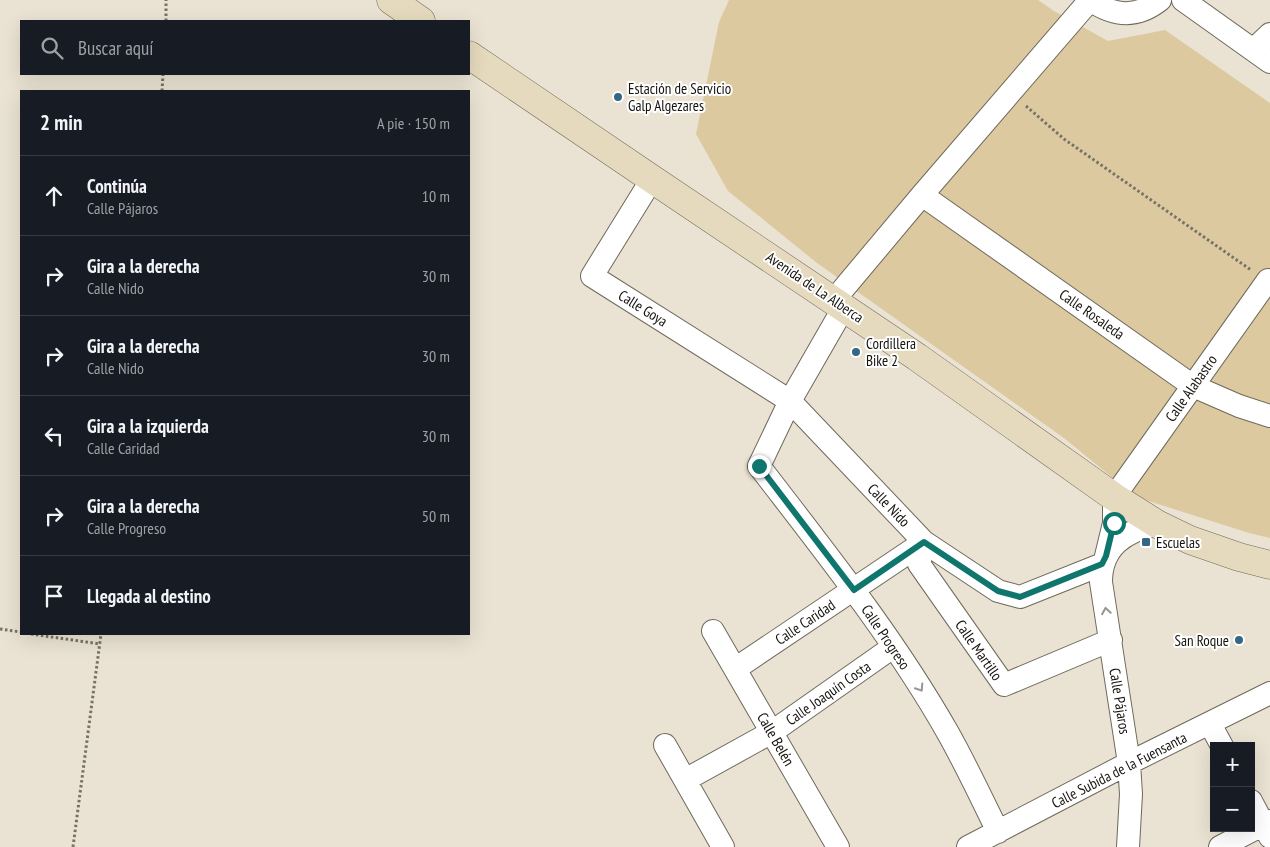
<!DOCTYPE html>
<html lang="es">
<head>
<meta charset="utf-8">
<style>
	:root { --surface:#171b24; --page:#242831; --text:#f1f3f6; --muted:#9ea1a6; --line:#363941 }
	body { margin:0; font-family:"PT Sans Narrow",sans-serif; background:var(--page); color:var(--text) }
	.controls { position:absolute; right:15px; bottom:15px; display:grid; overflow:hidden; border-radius:0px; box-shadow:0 5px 20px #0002 }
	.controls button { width:45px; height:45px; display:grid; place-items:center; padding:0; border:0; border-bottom:1px solid var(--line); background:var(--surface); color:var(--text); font:25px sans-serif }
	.stop { position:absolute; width:15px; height:15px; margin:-11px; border:4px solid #0f766e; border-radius:50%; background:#fff }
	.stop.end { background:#0f766e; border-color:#fff; box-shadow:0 1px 5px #0008 }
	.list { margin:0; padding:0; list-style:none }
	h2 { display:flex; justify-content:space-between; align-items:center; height:65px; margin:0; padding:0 20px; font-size:21px }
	h2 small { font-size:16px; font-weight:400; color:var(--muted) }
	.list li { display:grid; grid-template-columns:32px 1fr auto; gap:15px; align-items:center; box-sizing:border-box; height:80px; padding:0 20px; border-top:1px solid var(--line) }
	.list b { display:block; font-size:19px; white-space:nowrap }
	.list p { margin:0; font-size:16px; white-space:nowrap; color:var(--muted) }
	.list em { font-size:16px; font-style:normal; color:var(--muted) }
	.icon { flex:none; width:28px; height:28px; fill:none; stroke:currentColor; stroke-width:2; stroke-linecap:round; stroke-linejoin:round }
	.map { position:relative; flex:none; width:1270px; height:847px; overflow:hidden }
	.search { position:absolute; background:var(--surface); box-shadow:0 5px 20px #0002; left:20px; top:20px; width:450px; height:55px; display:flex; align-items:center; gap:12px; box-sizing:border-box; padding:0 18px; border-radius:0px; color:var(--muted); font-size:19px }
	.panel { position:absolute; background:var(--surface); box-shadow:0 5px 20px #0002; left:20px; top:90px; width:450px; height:545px; border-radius:0px }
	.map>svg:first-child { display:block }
	.green { fill:#dcc9a0 }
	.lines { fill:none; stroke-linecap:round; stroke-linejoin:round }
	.street-casing { stroke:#6f695b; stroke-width:24 }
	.secondary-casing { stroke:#6f695b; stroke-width:29 }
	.path { stroke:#777268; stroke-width:3; stroke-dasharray:2.5 2.5; stroke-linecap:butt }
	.street { stroke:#fff; stroke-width:22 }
	.secondary { stroke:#e5dabd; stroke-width:28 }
	.oneway { stroke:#969593 }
	.route { stroke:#0f766e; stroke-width:6 }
	.poi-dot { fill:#356785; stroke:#fff; stroke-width:2 }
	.labels { text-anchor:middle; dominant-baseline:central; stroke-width:4; stroke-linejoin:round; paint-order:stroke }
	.poi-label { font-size:15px; fill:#16130e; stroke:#fff; text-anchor:start }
	.street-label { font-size:15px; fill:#16130e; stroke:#fff }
</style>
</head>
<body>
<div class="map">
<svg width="1270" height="847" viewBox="0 0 1270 847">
	<rect width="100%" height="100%" fill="#eae3d3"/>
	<path class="green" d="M 729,0 L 1038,0 L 1054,11 L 1108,41 L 1165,30 L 1270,103 L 1270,538 L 1249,533 L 1136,497 L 1064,438 L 817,263 L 728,191 L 696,134 L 719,22 Z"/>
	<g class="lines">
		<defs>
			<path id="street" d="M 1183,0 L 1270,62
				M 1253,50 L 1270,34
				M 652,179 L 592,276 L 790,401 L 924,542 L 998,591 L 1020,597 L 1103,564
				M 922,195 L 1193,386 L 1239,406 L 1270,416
				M 834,300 L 922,195 L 1090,0 C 1113,16 1136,19 1160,0
				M 844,307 L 790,401 L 759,466 C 825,552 894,638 948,733 C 966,765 982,799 998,832
				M 924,542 L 919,564 L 1004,685 L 1111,640
				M 1106,556 L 1114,523 L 1114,497 L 1268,280
				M 713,631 L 838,847
				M 735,669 L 924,542
				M 1210,724 L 1222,746
				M 665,745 L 723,847
				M 685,780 L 772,732 L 893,647
				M 1251,801 L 1270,837
				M 968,847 L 1129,763 L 1270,693
				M 1128,847 L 1131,794 L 1129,763 L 1101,582 C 1101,547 1125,531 1157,524
				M 1220,847 L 1270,821"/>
			<path id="secondary" d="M 391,0 L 421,21
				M 469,55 L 652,179 L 917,357 L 1114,497 L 1157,524 L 1190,540 L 1239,557 L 1270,565"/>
		</defs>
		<use href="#street" class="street-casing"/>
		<use href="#secondary" class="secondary-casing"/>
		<path class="path" d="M 166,21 L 166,0
			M 162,91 L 163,74
			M 1026,106 L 1064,139 L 1251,270
			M 0,629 L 21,632
			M 31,634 L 100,644
			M 73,847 L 101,634"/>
		<use href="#street" class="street"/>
		<use href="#secondary" class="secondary"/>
	</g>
	<defs><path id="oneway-chevron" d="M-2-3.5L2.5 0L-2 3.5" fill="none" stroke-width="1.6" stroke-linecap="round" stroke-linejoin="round" transform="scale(1.25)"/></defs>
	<g class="oneway">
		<use href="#oneway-chevron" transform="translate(1106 611) rotate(-99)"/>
		<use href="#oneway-chevron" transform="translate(920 688) rotate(57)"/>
	</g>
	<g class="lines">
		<path class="route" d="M 759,466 L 854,590 L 924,542 L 998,591 L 1020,597 L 1102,564 L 1106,556 L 1114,523"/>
	</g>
	<g class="poi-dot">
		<circle cx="618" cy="97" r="5"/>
		<circle cx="856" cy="352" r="5"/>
		<rect x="1141" y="537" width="10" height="10" rx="2.5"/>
		<circle cx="1239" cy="640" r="5"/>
	</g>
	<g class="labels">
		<g class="poi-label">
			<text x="628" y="88">Estación de Servicio<tspan x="628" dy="17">Galp Algezares</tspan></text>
			<text x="866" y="343">Cordillera<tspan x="866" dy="17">Bike 2</tspan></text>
			<text x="1156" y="542">Escuelas</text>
			<text x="1229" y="640" text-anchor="end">San Roque</text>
		</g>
		<g class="street-label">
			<text transform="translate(815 287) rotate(34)">Avenida de La Alberca</text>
			<text transform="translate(643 308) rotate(32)">Calle Goya</text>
			<text transform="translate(1092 314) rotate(35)">Calle Rosaleda</text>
			<text transform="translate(1191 388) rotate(-55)">Calle Alabastro</text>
			<text transform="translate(889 505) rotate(46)">Calle Nido</text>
			<text transform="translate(805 622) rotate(-34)">Calle Caridad</text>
			<text transform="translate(886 637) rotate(56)">Calle Progreso</text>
			<text transform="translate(979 650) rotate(55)">Calle Martillo</text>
			<text transform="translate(828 693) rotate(-35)">Calle Joaquín Costa</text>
			<text transform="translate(1120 701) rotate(81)">Calle Pájaros</text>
			<text transform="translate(776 739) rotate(60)">Calle Belén</text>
			<text transform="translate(1119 770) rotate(-27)">Calle Subida de la Fuensanta</text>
		</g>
	</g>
</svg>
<div class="controls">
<button>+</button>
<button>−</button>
</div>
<div class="stop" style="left:1114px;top:523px"></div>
<div class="stop end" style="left:759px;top:466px"></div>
<div class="search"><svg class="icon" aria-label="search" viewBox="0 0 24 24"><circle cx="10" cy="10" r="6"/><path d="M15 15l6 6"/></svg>Buscar aquí</div>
<section class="panel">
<h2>2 min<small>A pie · 150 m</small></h2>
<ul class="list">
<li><svg class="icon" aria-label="ahead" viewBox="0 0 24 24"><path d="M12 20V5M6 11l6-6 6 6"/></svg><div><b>Continúa</b><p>Calle Pájaros</p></div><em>10 m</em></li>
<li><svg class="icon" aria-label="right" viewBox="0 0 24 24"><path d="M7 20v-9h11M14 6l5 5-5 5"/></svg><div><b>Gira a la derecha</b><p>Calle Nido</p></div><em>30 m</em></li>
<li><svg class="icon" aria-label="right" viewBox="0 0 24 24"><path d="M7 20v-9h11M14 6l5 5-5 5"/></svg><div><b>Gira a la derecha</b><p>Calle Nido</p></div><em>30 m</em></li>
<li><svg class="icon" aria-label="left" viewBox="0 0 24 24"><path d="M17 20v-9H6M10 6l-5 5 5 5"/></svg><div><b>Gira a la izquierda</b><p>Calle Caridad</p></div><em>30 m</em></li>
<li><svg class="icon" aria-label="right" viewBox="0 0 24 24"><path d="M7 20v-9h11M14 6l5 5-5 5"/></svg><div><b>Gira a la derecha</b><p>Calle Progreso</p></div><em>50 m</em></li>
<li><svg class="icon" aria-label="arrive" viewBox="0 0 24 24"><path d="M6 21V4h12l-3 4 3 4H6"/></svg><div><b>Llegada al destino</b></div></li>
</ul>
</section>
</div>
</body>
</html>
